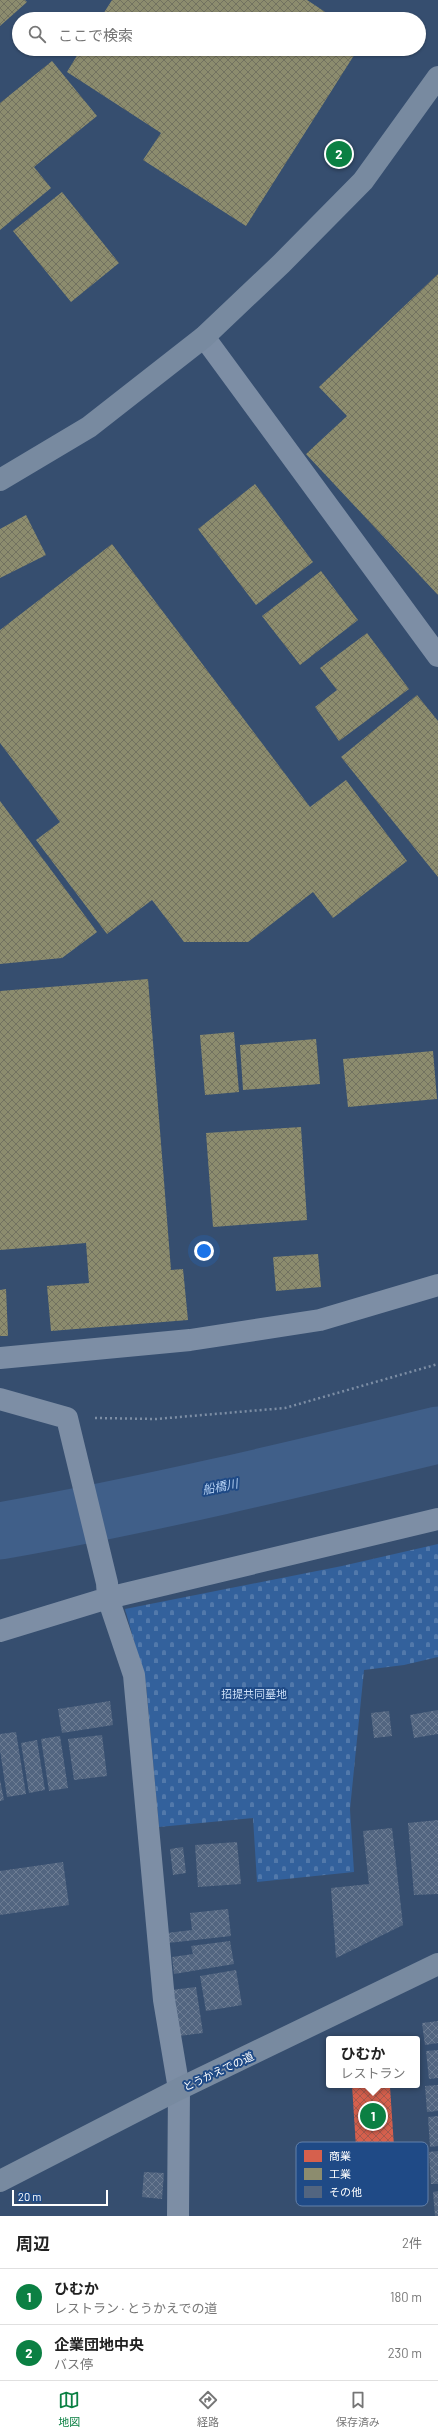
<!DOCTYPE html>
<html lang="ja">
<head>
<meta charset="utf-8">
<style>
	:root { --surface:#fff; --page:#f6f6f6; --text:#222; --muted:#767676; --line:#e0e0e0; --accent:#0b8043 }
	body { margin:0; font-family:Barlow,"Noto Sans JP",sans-serif; background:var(--page); color:var(--text) }
	.scale { position:absolute; left:12px; bottom:10px; width:96px; box-sizing:border-box; padding-left:4px; border:2px solid #fff; border-top:0; font-size:11px; line-height:14px; white-space:nowrap; color:#fff; -webkit-text-stroke:3px #1f4a86; paint-order:stroke }
	.you { position:absolute; left:204px; top:1251px; width:14px; height:14px; margin:-10px; border:3px solid #fff; border-radius:50%; background:#1a73e8; box-shadow:0 0 0 6px #1a73e833 }
	.badge { display:grid; place-items:center; width:26px; height:26px; border-radius:50%; background:var(--accent); color:#fff; font-size:13px; font-weight:700 }
	.pin { position:absolute; translate:-50% -50%; border:2px solid #fff; box-shadow:0 1px 4px #0006 }
	.popup { position:absolute; left:326px; top:2036px; width:94px; height:52px; box-sizing:border-box; display:grid; place-content:center; border-radius:4px; background:var(--surface); filter:drop-shadow(0 1px 3px #0005); font-size:13px; white-space:nowrap; color:var(--muted) }
	.popup b { font-size:15px; color:var(--text) }
	.popup::after { content:''; position:absolute; left:50%; top:100%; margin-left:-8px; border:8px solid transparent; border-top-color:var(--surface) }
	.list { margin:0; padding:0; list-style:none }
	h2 { display:flex; justify-content:space-between; align-items:center; height:52px; margin:0; padding:0 16px; font-size:17px }
	h2 small { font-size:13px; font-weight:400; color:var(--muted) }
	.list li { display:grid; grid-template-columns:26px 1fr auto; gap:12px; align-items:center; box-sizing:border-box; height:56px; padding:0 16px; border-top:1px solid var(--line) }
	.list b { display:block; font-size:15px; white-space:nowrap }
	.list p { margin:0; font-size:13px; white-space:nowrap; color:var(--muted) }
	.list em { font-size:13px; font-style:normal; color:var(--muted) }
	.icon { flex:none; width:22px; height:22px; fill:none; stroke:currentColor; stroke-width:2; stroke-linecap:round; stroke-linejoin:round }
	.map { position:relative; flex:none; width:438px; height:2216px; overflow:hidden }
	.search { position:absolute; background:var(--surface); box-shadow:0 1px 3px #0004; left:12px; right:12px; top:12px; height:44px; display:flex; align-items:center; gap:10px; box-sizing:border-box; padding:0 14px; border-radius:22px; color:var(--muted); font-size:15px }
	.sheet { height:164px; background:var(--surface) }
	nav { display:flex; justify-content:space-around; align-items:center; box-sizing:border-box; height:56px; border-top:1px solid var(--line); background:var(--surface); font-size:11px; color:var(--muted) }
	nav a { display:grid; justify-items:center; gap:2px }
	nav .on { color:var(--accent) }
	.map>svg:first-child { display:block }
	.cemetery { fill:url(#cemetery-stones) }
	.shops { fill:url(#shops-cross-hatch) }
	.industry { fill:url(#industry-cross-hatch) }
	.lines { fill:none; stroke-linecap:round; stroke-linejoin:round }
	.river { stroke:#405f89; stroke-width:57 }
	.building { fill:url(#building-cross-hatch) }
	.path { stroke:#7d8ea5; stroke-width:2.5; stroke-dasharray:2 3; stroke-linecap:butt }
	.street { stroke:#7d8ea5; stroke-width:22 }
	.secondary { stroke:#788aa0; stroke-width:22 }
	.labels { text-anchor:middle; dominant-baseline:central; stroke-width:4; stroke-linejoin:round; paint-order:stroke }
	.park-label { font-size:11px; fill:#ccdff8; stroke:#1f4a86 }
	.street-label { font-size:11px; fill:#fff; stroke:#1f4a86 }
	.water-label { font-size:12px; font-style:italic; fill:#b3cff2; stroke:#1f4a86 }
	.key { fill:#1f4a86; stroke:#6280aa; stroke-width:1 }
	.key-label { font-size:11px; fill:#fff }
</style>
</head>
<body>
<div class="map">
<svg width="438" height="2216" viewBox="0 0 438 2216">
	<defs>
		<pattern id="cemetery-stones" width="16" height="16" patternUnits="userSpaceOnUse"><rect width="16" height="16" fill="#33619c"/><path d="M2 7V4a2 2 0 0 1 4 0v3zM10 15v-3a2 2 0 0 1 4 0v3z" fill="#5279ab"/></pattern>
		<pattern id="shops-cross-hatch" width="8" height="8" patternUnits="userSpaceOnUse"><rect width="8" height="8" fill="#d6604d"/><path d="M0 0l8 8M0 8l8-8" fill="none" stroke="#a6594d"/></pattern>
		<pattern id="industry-cross-hatch" width="8" height="8" patternUnits="userSpaceOnUse"><rect width="8" height="8" fill="#8c8c6e"/><path d="M0 0l8 8M0 8l8-8" fill="none" stroke="#727260"/></pattern>
		<pattern id="building-cross-hatch" width="8" height="8" patternUnits="userSpaceOnUse"><rect width="8" height="8" fill="#526580"/><path d="M0 0l8 8M0 8l8-8" fill="none" stroke="#6c7c93"/></pattern>
	</defs>
	<rect width="100%" height="100%" fill="#364e6f"/>
	<path class="cemetery" d="M 438,1544 L 438,1657 L 404,1665 L 364,1670 L 350,1809 L 354,1872 L 257,1882 L 253,1818 L 159,1827 L 146,1684 L 125,1609 L 342,1566 Z"/>
	<path class="shops" d="M 352,2085 L 399,2085 L 390,2087 L 394,2146 L 356,2148 Z"/>
	<path class="industry" d="M 0,0 L 25,0 L 27,2 L 0,26 Z
		M 112,0 L 307,0 L 336,19 L 100,19 Z
		M 81,49 L 358,49 L 246,226 L 143,160 L 161,133 L 67,72 Z
		M 52,61 L 97,116 L 34,167 L 51,188 L 0,230 L 0,103 Z
		M 62,192 L 119,263 L 71,302 L 13,231 Z
		M 438,274 L 438,595 L 306,454 L 347,416 L 319,387 Z
		M 255,484 L 313,562 L 256,605 L 198,529 Z
		M 26,515 L 46,555 L 0,578 L 0,529 Z
		M 112,544 L 310,807 L 346,780 L 407,861 L 333,918 L 313,892 L 248,942 L 184,942 L 152,900 L 107,934 L 36,840 L 60,822 L 0,743 L 0,630 Z
		M 321,571 L 358,620 L 300,665 L 262,616 Z
		M 367,633 L 409,689 L 339,741 L 315,707 L 337,690 L 320,668 Z
		M 417,695 L 438,721 L 438,877 L 341,757 Z
		M 0,801 L 97,932 L 62,958 L 0,964 Z
		M 148,979 L 171,1270 L 183,1269 L 188,1320 L 51,1331 L 47,1286 L 89,1283 L 86,1243 L 0,1250 L 0,991 Z
		M 234,1032 L 239,1092 L 205,1095 L 200,1035 Z
		M 316,1039 L 320,1084 L 243,1090 L 240,1045 Z
		M 433,1051 L 437,1099 L 348,1107 L 343,1059 Z
		M 301,1127 L 307,1220 L 213,1227 L 206,1133 Z
		M 318,1254 L 321,1287 L 276,1291 L 273,1257 Z
		M 6,1289 L 8,1336 L 0,1336 L 0,1290 Z"/>
	<g class="lines">
		<path class="river" d="M 0,1531 C 147,1505 293,1470 438,1435"/>
	</g>
	<path class="building" d="M 110,1701 L 113,1725 L 62,1733 L 58,1709 Z
		M 438,1710 L 438,1734 L 414,1738 L 410,1715 Z
		M 389,1711 L 392,1736 L 374,1738 L 371,1713 Z
		M 16,1732 L 26,1794 L 7,1797 L 0,1750 L 0,1734 Z
		M 102,1735 L 107,1776 L 74,1780 L 68,1739 Z
		M 60,1736 L 68,1788 L 49,1791 L 41,1739 Z
		M 37,1740 L 45,1790 L 29,1793 L 21,1743 Z
		M 0,1780 L 4,1800 L 0,1801 Z
		M 438,1820 L 438,1894 L 414,1895 L 408,1823 Z
		M 392,1828 L 403,1925 L 336,1958 L 331,1888 L 369,1884 L 363,1831 Z
		M 237,1842 L 241,1884 L 198,1887 L 195,1845 Z
		M 183,1847 L 186,1873 L 173,1875 L 170,1849 Z
		M 63,1862 L 69,1905 L 0,1915 L 0,1871 Z
		M 228,1909 L 231,1936 L 168,1943 L 167,1933 L 192,1930 L 190,1913 Z
		M 230,1941 L 234,1964 L 174,1974 L 172,1957 L 193,1954 L 191,1946 Z
		M 236,1970 L 242,2005 L 206,2011 L 200,1976 Z
		M 196,1987 L 203,2033 L 179,2036 L 171,1990 Z
		M 438,2021 L 438,2043 L 425,2045 L 422,2023 Z
		M 438,2050 L 438,2078 L 429,2079 L 426,2051 Z
		M 438,2085 L 438,2111 L 427,2112 L 425,2086 Z
		M 438,2116 L 438,2146 L 430,2147 L 428,2117 Z
		M 438,2151 L 438,2184 L 431,2184 L 429,2152 Z
		M 378,2155 L 379,2172 L 356,2173 L 355,2156 Z
		M 144,2172 L 164,2173 L 162,2199 L 142,2197 Z
		M 438,2191 L 438,2216 L 435,2216 L 433,2192 Z"/>
	<g class="lines">
		<path class="path" d="M 95,1418 L 156,1419 L 285,1408 L 438,1364"/>
		<path class="street" d="M 204,337 L 438,656
			M 0,1358 L 190,1340 L 320,1320 L 438,1285
			M 0,1399 L 67,1418 L 107,1583 L 108,1598 L 134,1675 L 164,2000 L 179,2089 L 178,2216
			M 0,1631 L 108,1598 L 438,1519"/>
		<path class="secondary" d="M 0,480 L 89,427 L 204,337 L 281,264 L 363,181 L 438,77
			M 0,2181 L 179,2089 L 438,1964"/>
	</g>
	<g class="labels">
		<g class="park-label">
			<text x="254" y="1693">招提共同墓地</text>
		</g>
		<g class="street-label">
			<text transform="translate(218 2071) rotate(-25)">とうかえでの道</text>
		</g>
		<g class="water-label">
			<text transform="translate(220 1486) rotate(-11)">船橋川</text>
		</g>
	</g>
	<rect x="296" y="2142" width="132" height="64" rx="6" class="key"/>
	<rect x="304" y="2150" width="18" height="12" fill="#d6604d"/>
	<rect x="304" y="2168" width="18" height="12" fill="#8c8c6e"/>
	<rect x="304" y="2186" width="18" height="12" fill="#526580"/>
	<g class="key-label">
		<text x="329" y="2160">商業</text>
		<text x="329" y="2178">工業</text>
		<text x="329" y="2196">その他</text>
	</g>
</svg>
<div class="scale">20 m</div>
<div class="you"></div>
<div class="pin badge" style="left:373px;top:2116px">1</div>
<div class="popup"><b>ひむか</b>レストラン</div>
<div class="pin badge" style="left:339px;top:154px">2</div>
<div class="search"><svg class="icon" aria-label="search" viewBox="0 0 24 24"><circle cx="10" cy="10" r="6"/><path d="M15 15l6 6"/></svg>ここで検索</div>
</div>
<section class="sheet">
<h2>周辺<small>2件</small></h2>
<ul class="list">
<li><span class="badge">1</span><div><b>ひむか</b><p>レストラン · とうかえでの道</p></div><em>180 m</em></li>
<li><span class="badge">2</span><div><b>企業団地中央</b><p>バス停</p></div><em>230 m</em></li>
</ul>
</section>
<nav>
<a class="on"><svg class="icon" aria-label="map" viewBox="0 0 24 24"><path d="M3 6l6-2 6 2 6-2v14l-6 2-6-2-6 2zM9 4v14M15 6v14"/></svg>地図</a>
<a><svg class="icon" aria-label="directions" viewBox="0 0 24 24"><path d="M12 3l9 9-9 9-9-9zM9 14v-3h6M13 9l2 2-2 2"/></svg>経路</a>
<a><svg class="icon" aria-label="saved" viewBox="0 0 24 24"><path d="M7 4h10v16l-5-4-5 4z"/></svg>保存済み</a>
</nav>
</body>
</html>
